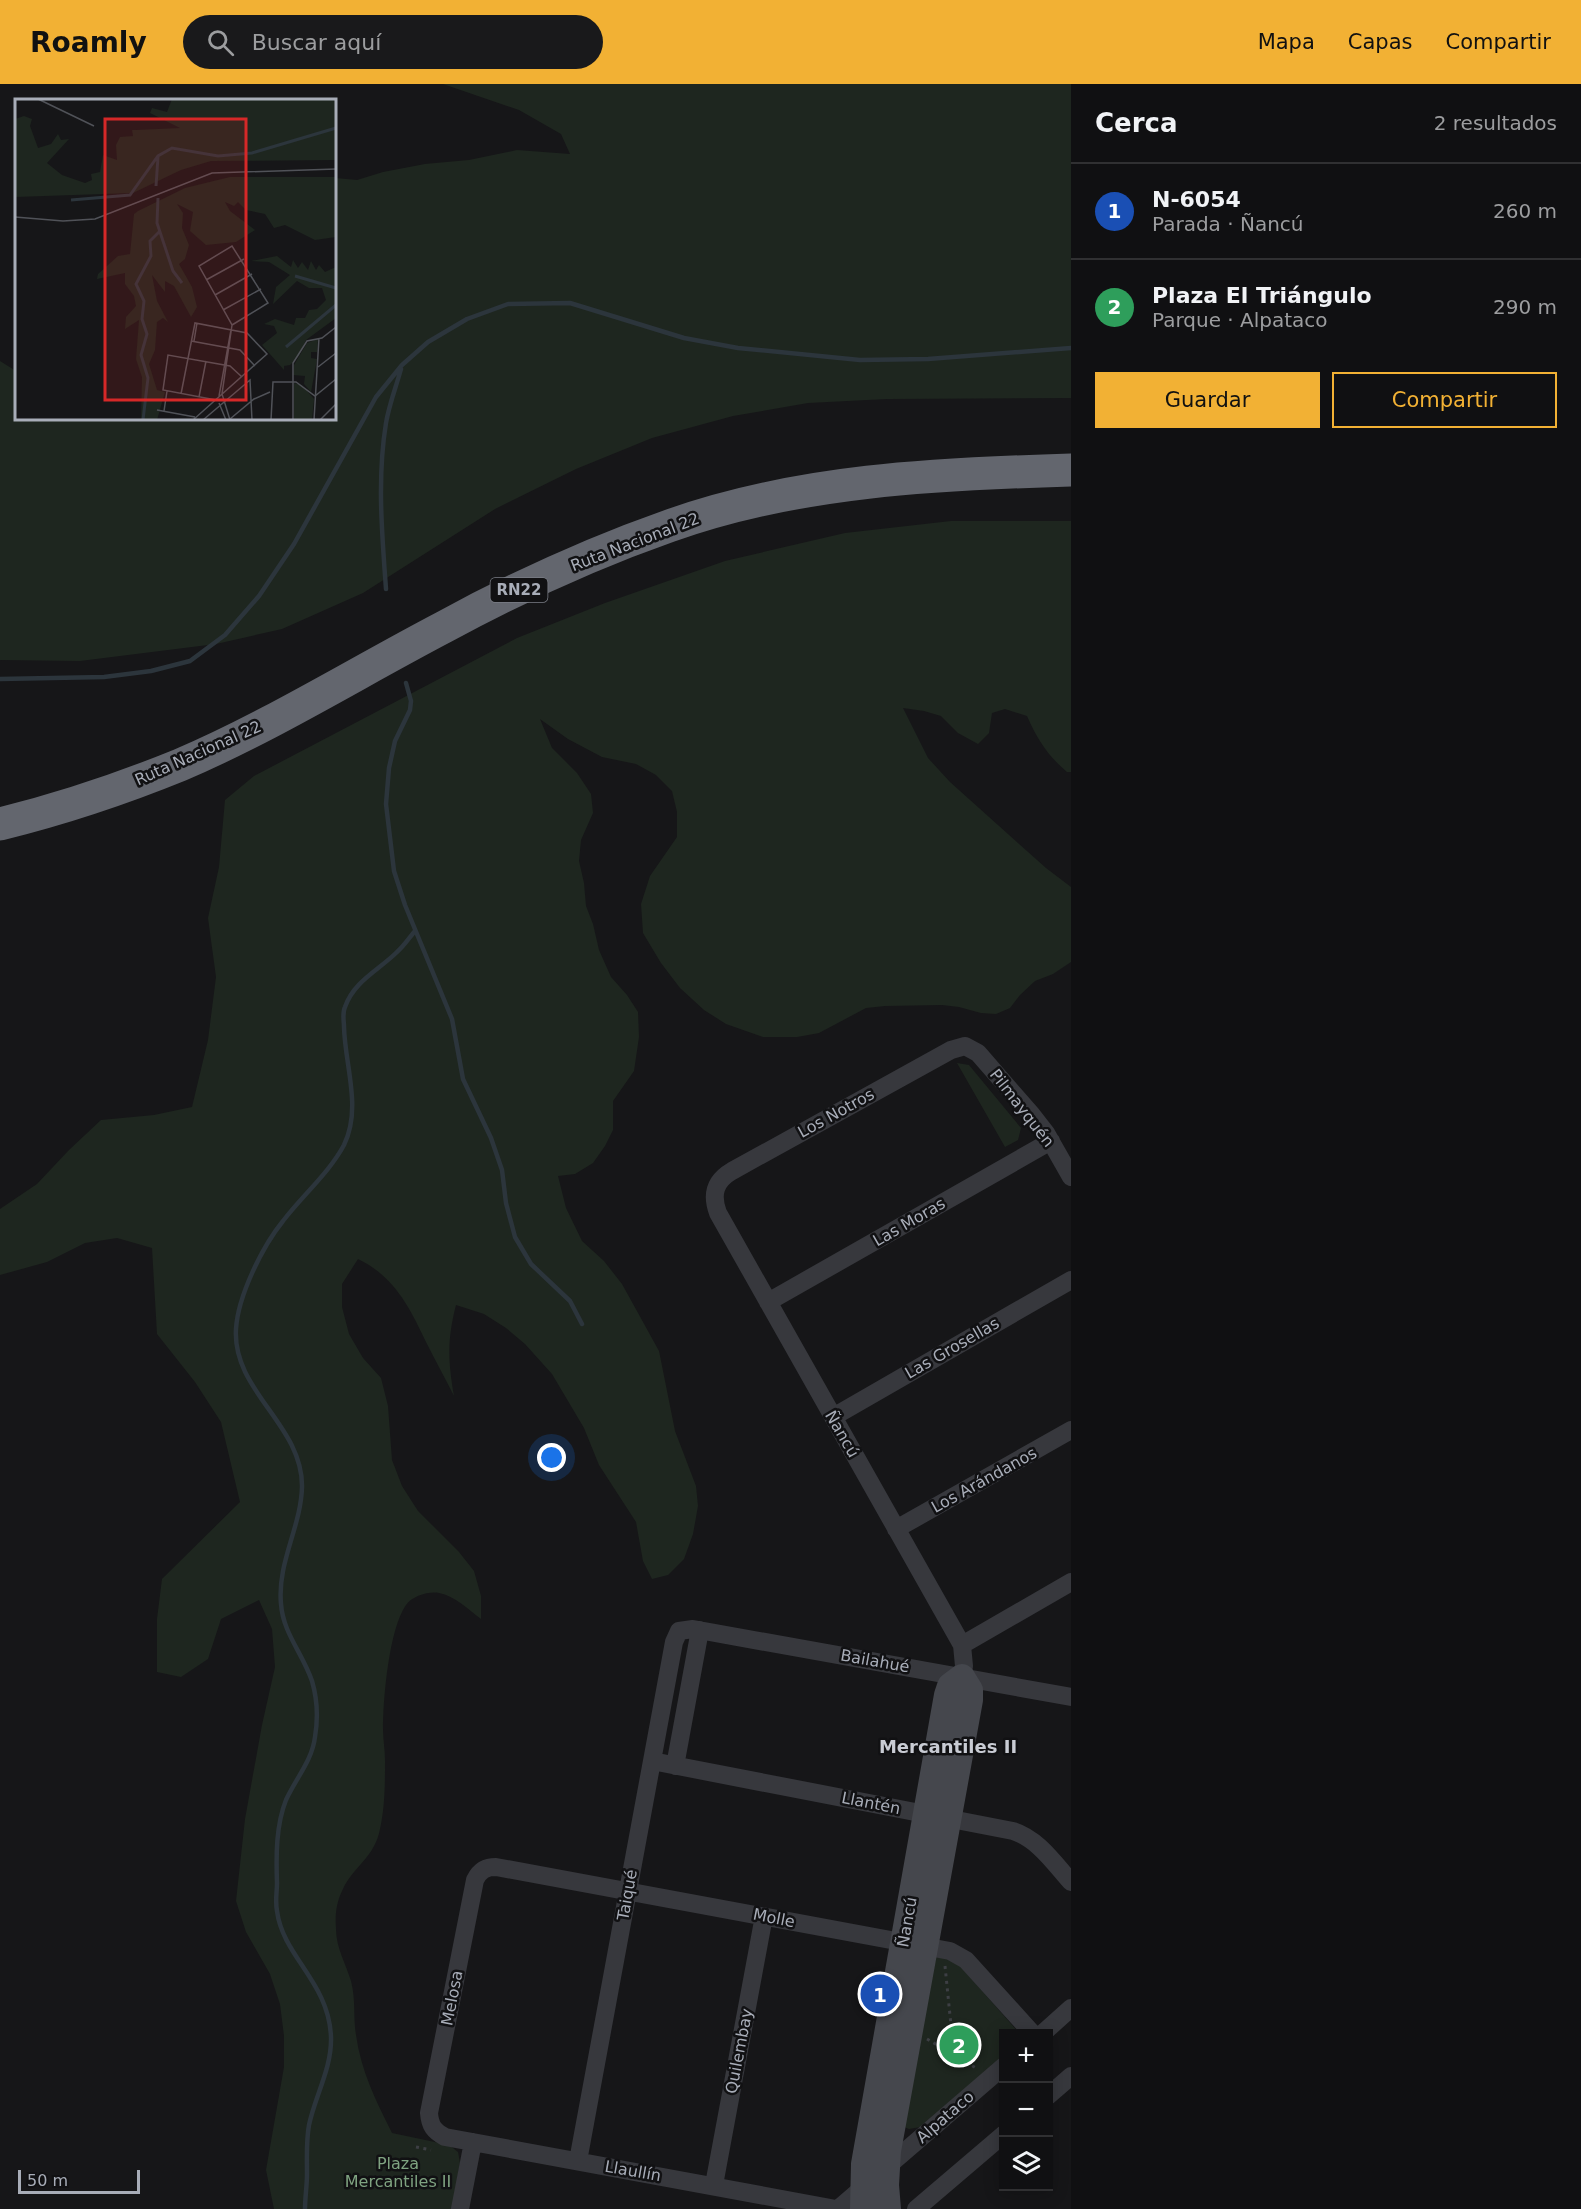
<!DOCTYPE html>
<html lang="es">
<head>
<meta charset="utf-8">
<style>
	:root { --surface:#101012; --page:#19191b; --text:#f1f3f6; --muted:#9c9d9f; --line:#303032; --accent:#f2b134 }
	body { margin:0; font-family:"DejaVu Sans",sans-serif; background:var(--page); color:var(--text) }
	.controls { position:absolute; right:18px; bottom:18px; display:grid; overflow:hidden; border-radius:0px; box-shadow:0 3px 15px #0003 }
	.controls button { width:54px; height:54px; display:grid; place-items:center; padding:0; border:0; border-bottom:2px solid var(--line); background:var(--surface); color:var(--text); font:30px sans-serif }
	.scale { position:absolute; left:18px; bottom:15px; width:122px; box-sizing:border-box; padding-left:6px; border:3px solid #a8adb8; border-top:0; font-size:16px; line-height:21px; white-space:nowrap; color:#a8adb8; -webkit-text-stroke:4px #111113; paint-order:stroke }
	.you { position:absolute; left:552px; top:1374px; width:21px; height:21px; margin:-15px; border:4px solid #fff; border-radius:50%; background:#1a73e8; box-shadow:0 0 0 9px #1a73e833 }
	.badge { display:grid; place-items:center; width:39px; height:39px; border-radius:50%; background:var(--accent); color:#fff; font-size:20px; font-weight:700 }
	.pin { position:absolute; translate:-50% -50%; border:3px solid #fff; box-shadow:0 2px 6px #0006 }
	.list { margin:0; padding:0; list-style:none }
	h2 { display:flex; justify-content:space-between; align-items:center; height:78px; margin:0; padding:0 24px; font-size:26px }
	h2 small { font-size:20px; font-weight:400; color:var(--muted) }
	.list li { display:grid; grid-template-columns:39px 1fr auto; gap:18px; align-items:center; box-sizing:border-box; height:96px; padding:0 24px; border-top:2px solid var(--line) }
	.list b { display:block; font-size:22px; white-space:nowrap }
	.list p { margin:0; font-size:20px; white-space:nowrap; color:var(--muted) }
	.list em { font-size:20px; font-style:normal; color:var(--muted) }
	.actions { display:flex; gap:12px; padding:18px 24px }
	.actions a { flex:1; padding:14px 0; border:2px solid var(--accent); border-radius:0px; text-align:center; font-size:21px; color:var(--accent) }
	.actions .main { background:var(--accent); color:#111 }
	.icon { flex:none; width:33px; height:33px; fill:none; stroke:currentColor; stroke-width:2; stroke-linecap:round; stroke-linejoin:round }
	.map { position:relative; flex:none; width:1071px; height:2125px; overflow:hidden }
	header { display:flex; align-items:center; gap:36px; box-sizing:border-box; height:84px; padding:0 30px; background:var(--accent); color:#111 }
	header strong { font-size:28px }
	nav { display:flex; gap:33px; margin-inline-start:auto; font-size:21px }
	.search { width:420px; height:54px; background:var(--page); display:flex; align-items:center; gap:15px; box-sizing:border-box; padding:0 21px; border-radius:33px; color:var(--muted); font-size:22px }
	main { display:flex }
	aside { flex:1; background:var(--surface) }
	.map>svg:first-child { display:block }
	.green { fill:#1e261f }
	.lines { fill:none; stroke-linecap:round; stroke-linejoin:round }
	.stream { stroke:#2c353c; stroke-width:4.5 }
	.path { stroke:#3d3f44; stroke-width:3; stroke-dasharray:3 4.5; stroke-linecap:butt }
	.street { stroke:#37383d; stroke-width:18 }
	.secondary { stroke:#45474d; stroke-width:26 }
	.highway { stroke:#63666e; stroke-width:33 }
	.labels { text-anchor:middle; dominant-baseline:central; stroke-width:5; stroke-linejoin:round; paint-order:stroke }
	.shield { fill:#111113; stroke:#7b7e86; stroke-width:1.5 }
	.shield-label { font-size:15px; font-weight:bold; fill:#a8adb8 }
	.street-label { font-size:16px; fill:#a8adb8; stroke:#111113 }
	.park-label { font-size:16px; fill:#7fa381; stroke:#111113 }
	.neighbourhood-label { font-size:18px; font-weight:bold; fill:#c9ccd4; stroke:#111113 }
	.inset-river { fill:none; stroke:#2c353c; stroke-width:3 }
	.inset-road { fill:none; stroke:#505258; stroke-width:1.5 }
	.view { fill:#d62828; fill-opacity:0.15; stroke:#d62828; stroke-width:3 }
	.inset-edge { fill:none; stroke:#a8adb8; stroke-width:3 }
</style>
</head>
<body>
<header>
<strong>Roamly</strong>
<div class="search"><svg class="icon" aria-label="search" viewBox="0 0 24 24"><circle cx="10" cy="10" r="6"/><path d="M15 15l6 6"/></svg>Buscar aquí</div>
<nav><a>Mapa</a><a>Capas</a><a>Compartir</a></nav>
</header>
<main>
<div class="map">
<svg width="1071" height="2125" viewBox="0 0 1071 2125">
	<rect width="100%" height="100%" fill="#161618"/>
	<path class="green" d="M 443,0 L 1071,0 L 1071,314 L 887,315 L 808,319 L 733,332 L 652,354 L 576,385 L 495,425 L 363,509 L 282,545 L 216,560 L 80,577 L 0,576 L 0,277 L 16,287 L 16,334 L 334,334 L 335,94 L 357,96 L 383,88 L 425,80 L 469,76 L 517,66 L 570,70 L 561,50 L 519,26 Z
		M 951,437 L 1071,437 L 1071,688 L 1067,688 C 1048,672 1037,655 1027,632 L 1005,625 L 992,629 L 989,649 L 978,660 L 958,649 L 941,632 L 924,627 L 903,624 L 928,674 L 950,698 L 1046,784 L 1071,803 L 1071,878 L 1053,890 L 1035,897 L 1020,911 L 1010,924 L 996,930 L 981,929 L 959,923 L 942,921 L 885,922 L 866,924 L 819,949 L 797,953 L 763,953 L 726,940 L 704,926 L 680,904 L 661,879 L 643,849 L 641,820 L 650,792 L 677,753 L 677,728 L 672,707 L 656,691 L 636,680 L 602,673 L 568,655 L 540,635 L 552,664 L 577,689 L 591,710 L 593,729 L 581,756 L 579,777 L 584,799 L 586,822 L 593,840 L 599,866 L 611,893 L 627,911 L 638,928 L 639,953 L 634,987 L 613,1017 L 613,1046 L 605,1062 L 593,1079 L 575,1090 L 558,1092 L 566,1124 L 582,1157 L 604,1177 L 622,1200 L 659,1267 L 675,1347 L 696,1402 L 698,1422 L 693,1450 L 684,1475 L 668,1491 L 652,1495 L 643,1477 L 636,1438 L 599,1381 L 584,1344 L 552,1290 L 525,1260 L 506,1244 L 484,1230 L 456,1221 C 447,1256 448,1277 454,1312 C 445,1294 435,1276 426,1258 C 410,1224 394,1192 358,1175 L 342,1200 L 342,1223 L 349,1250 L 363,1274 L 381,1294 L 388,1322 L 392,1376 L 402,1402 L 418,1427 L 459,1468 L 474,1487 L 481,1512 L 481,1535 C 468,1525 455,1512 439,1509 C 429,1507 412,1512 406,1521 C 389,1545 383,1615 383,1645 C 383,1655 385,1666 385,1677 C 385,1699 385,1723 380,1745 C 375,1773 353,1783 343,1805 C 336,1819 335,1831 336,1845 C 336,1864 346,1880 351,1897 C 356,1916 353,1933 356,1951 C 361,1987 376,2017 392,2049 L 449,2061 L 458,2068 L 460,2079 L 452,2125 L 274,2125 L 266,2086 L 284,1983 L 284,1952 L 280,1920 L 270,1890 L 246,1848 L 236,1817 L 245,1735 L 262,1641 L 275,1583 L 272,1545 L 259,1516 L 221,1535 L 208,1575 L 181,1593 L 157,1588 L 157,1535 L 162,1495 L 240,1418 L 221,1338 L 195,1298 L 157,1250 L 152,1164 L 117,1154 L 85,1159 L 47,1178 L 0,1191 L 0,1125 L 37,1100 L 69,1066 L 101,1036 L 154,1031 L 192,1023 L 208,956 L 216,893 L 208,834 L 219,783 L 225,716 L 254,692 L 517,554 L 605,519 L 725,477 L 845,449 Z
		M 957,979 L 969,981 L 1021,1044 L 1018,1056 L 1005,1063 Z
		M 936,1873 L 954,1875 L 1019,1949 L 1004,1950 L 1003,1972 L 920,2043 L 909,2045 L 904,2043 Z"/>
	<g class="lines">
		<path class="stream" d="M 386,505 C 382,450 377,394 386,339 C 389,321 396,303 401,285
			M 0,595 L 104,593 L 151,587 L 190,577 L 225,551 L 259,512 L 294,460 L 376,313 L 402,281 L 428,258 L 467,235 L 508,220 L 570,219 L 684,254 L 738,264 L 860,276 L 928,275 L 1071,264
			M 406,599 L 411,617 L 410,626 L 395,657 L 389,684 L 386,720 L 394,787 L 405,821 L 452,935 L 463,995 L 491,1054 L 502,1086 L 506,1119 L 515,1153 L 531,1180 L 570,1217 L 582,1240
			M 305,2125 C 305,2113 307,2102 307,2090 C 307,2073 306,2058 309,2041 C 315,2012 332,1984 331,1953 C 329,1898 283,1873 277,1827 C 275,1817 277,1808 277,1799 C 276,1772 276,1741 286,1716 C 296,1694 312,1677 315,1653 C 318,1635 317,1614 312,1597 C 303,1570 283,1549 281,1520 C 277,1479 301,1443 302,1403 C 303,1341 232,1307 236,1245 C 238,1212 262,1163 283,1137 C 302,1112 329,1089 344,1061 C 362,1024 345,982 344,943 C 344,937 342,929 345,923 C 354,897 379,886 397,868 C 404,862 409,854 415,847"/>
		<path class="path" d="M 945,1882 L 954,1971
			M 927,1955 L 976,1984
			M 416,2063 L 431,2066"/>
		<path class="street" d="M 768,1218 L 1051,1057
			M 833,1333 L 1071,1196
			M 896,1445 L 1071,1346
			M 962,1561 L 1071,1498
			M 962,1593 L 964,1582 L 962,1561 L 718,1129 C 711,1110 715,1097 732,1087 L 951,966 L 965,962 L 978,969 L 1032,1031 L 1046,1049 L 1071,1093
			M 652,1677 L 1013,1747 C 1038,1755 1054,1779 1071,1798
			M 675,1682 L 700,1546
			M 1042,1950 L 1071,1924
			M 1048,2012 L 1071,1992
			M 578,2077 L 674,1558 L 679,1547 L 693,1545 L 1071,1613
			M 714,2101 L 764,1832
			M 460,2125 L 473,2058
			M 836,2125 L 445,2053 C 434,2047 430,2042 429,2029 L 475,1796 C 480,1786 486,1783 496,1783 L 950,1867 L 966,1876 L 1033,1950
			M 838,2125 L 1004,1982
			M 916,2125 L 1004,2050"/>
		<path class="secondary" d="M 863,2125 L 864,2080 L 947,1611 L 950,1602 L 962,1593 L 970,1606 L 970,1616 L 888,2067 L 886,2101 L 888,2125"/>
		<path class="highway" d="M 0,740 C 61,725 121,705 180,681 C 271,642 356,589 444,543 C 516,504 592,469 669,442 C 798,396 936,390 1071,386"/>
	</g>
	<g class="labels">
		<rect class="shield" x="490.5" y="494" width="57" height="24" rx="4.5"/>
		<g class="shield-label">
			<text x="519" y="506">RN22</text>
		</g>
		<g class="street-label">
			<text transform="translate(635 458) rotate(-21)">Ruta Nacional 22</text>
			<text transform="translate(198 669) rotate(-24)">Ruta Nacional 22</text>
			<text transform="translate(1022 1024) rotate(52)">Pilmayquén</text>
			<text transform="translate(836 1029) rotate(-29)">Los Notros</text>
			<text transform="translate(909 1138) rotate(-30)">Las Moras</text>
			<text transform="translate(952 1264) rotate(-30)">Las Grosellas</text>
			<text transform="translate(842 1350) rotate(60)">Ñancú</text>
			<text transform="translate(984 1396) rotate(-29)">Los Arándanos</text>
			<text transform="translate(875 1577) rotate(10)">Bailahué</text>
			<text transform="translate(871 1719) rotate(11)">Llantén</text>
			<text transform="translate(627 1811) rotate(-80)">Taiqué</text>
			<text transform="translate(774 1834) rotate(11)">Molle</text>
			<text transform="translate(907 1838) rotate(-80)">Ñancú</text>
			<text transform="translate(452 1914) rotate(-79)">Melosa</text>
			<text transform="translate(739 1967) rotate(-79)">Quilembay</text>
			<text transform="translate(945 2033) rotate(-41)">Alpataco</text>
			<text transform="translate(633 2087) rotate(10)">Llaullín</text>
		</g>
		<g class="park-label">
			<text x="398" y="2079">Plaza<tspan x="398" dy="18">Mercantiles II</tspan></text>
		</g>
		<g class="neighbourhood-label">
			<text x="948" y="1662">Mercantiles II</text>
		</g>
	</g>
	<g transform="translate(15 15)">
		<rect width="321" height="321" fill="#161618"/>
		<path d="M 157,0 L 321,0 L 321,61 L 196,62 L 166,71 L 118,94 L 0,98 L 0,20 L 9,17 L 17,20 L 15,27 L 23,49 L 36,45 L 43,35 L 46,41 L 54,40 L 32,64 L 47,76 L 70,84 L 77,81 L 76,75 L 85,73 L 88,56 L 102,61 L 101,46 L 105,38 L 118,37 L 117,31 L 121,31 L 165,29 L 135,14 L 137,9 L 152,13 ZM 215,78 L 321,78 L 321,138 L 300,141 L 270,126 L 259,129 L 250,115 L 231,111 L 223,103 L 219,107 L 210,103 L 215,112 L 240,131 L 221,143 L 191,146 L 175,132 L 178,113 L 162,105 L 168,114 L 167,129 L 174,146 L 170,160 L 164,165 L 177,188 L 182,208 L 176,218 L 159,187 L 150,182 L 150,193 L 137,176 L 142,202 L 153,223 L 148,219 L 142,223 L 140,251 L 134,265 L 142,291 L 150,293 L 142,321 L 126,321 L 127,278 L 121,260 L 124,221 L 110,230 L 111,218 L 121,207 L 119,197 L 110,185 L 110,174 L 82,180 L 83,175 L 103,157 L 115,155 L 119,115 L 123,112 L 170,89 ZM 262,157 L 276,168 L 278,161 L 283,169 L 287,163 L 293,171 L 296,162 L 301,171 L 304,166 L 310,173 L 321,168 L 321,219 L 291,241 L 284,257 L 275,266 L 269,267 L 269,271 L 247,246 L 262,234 L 259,227 L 249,225 L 260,220 L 279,226 L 281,219 L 290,219 L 294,211 L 302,210 L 311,201 L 307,189 L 294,189 L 282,182 L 258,205 L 261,188 L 275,176 L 254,163 L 236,162 ZM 303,240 L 302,253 L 296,253 L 296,259 L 302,260 L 296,293 L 289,285 L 290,277 L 278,276 L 279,266 L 292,244 ZM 279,284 L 287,286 L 299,300 L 297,321 L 279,321 Z" fill="#1e261f"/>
		<path class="inset-river" d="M 141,87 L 143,58M 143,99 L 142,124 L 158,172 L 167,184M 56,101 L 115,96 L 143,57 L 157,49 L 203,57 L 237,54 L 321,29M 280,177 L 321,189M 271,248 L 321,206M 128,321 L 133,279 L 126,256 L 132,235 L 127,220 L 129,202 L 121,185 L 136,157 L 135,142 L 145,132"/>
		<path class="inset-road" d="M 23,0 L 79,27M 0,118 L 48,122 L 80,120 L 197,74 L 321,70M 191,181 L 229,160M 200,196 L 237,175M 208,211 L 246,190M 176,242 L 225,251 L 240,267M 179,242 L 182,224M 303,268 L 321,254M 166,295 L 180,224 L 232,234 L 252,255 L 178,321M 204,297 L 216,231M 184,298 L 191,262M 201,301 L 148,291 L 153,256 L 215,267 L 227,278M 204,304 L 211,321M 142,311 L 180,318M 149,312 L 152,292M 215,320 L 239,300 L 255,293M 188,321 L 235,281 L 237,321M 215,321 L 207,295 L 217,226 L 184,167 L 217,147 L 253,204 L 217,226M 256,321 L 258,283 L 281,283 L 300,297 L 321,280M 278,321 L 278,264 L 292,242 L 307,239 L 321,228M 299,321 L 304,239M 305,321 L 321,305"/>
		<path class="view" d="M 90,20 L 231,20 L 231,301 L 90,301 Z"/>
		<rect width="321" height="321" class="inset-edge"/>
	</g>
</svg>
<div class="controls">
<button>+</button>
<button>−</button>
<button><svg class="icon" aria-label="layers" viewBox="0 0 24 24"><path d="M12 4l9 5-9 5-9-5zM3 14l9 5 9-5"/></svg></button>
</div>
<div class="scale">50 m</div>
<div class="you"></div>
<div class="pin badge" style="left:880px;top:1910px;background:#1a4fb4">1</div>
<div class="pin badge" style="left:959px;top:1961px;background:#2e9e5b">2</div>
</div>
<aside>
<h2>Cerca<small>2 resultados</small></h2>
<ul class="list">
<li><span class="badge" style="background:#1a4fb4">1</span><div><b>N-6054</b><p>Parada · Ñancú</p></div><em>260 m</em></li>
<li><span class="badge" style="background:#2e9e5b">2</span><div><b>Plaza El Triángulo</b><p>Parque · Alpataco</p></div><em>290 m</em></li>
</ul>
<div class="actions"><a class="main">Guardar</a><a>Compartir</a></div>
</aside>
</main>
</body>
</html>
